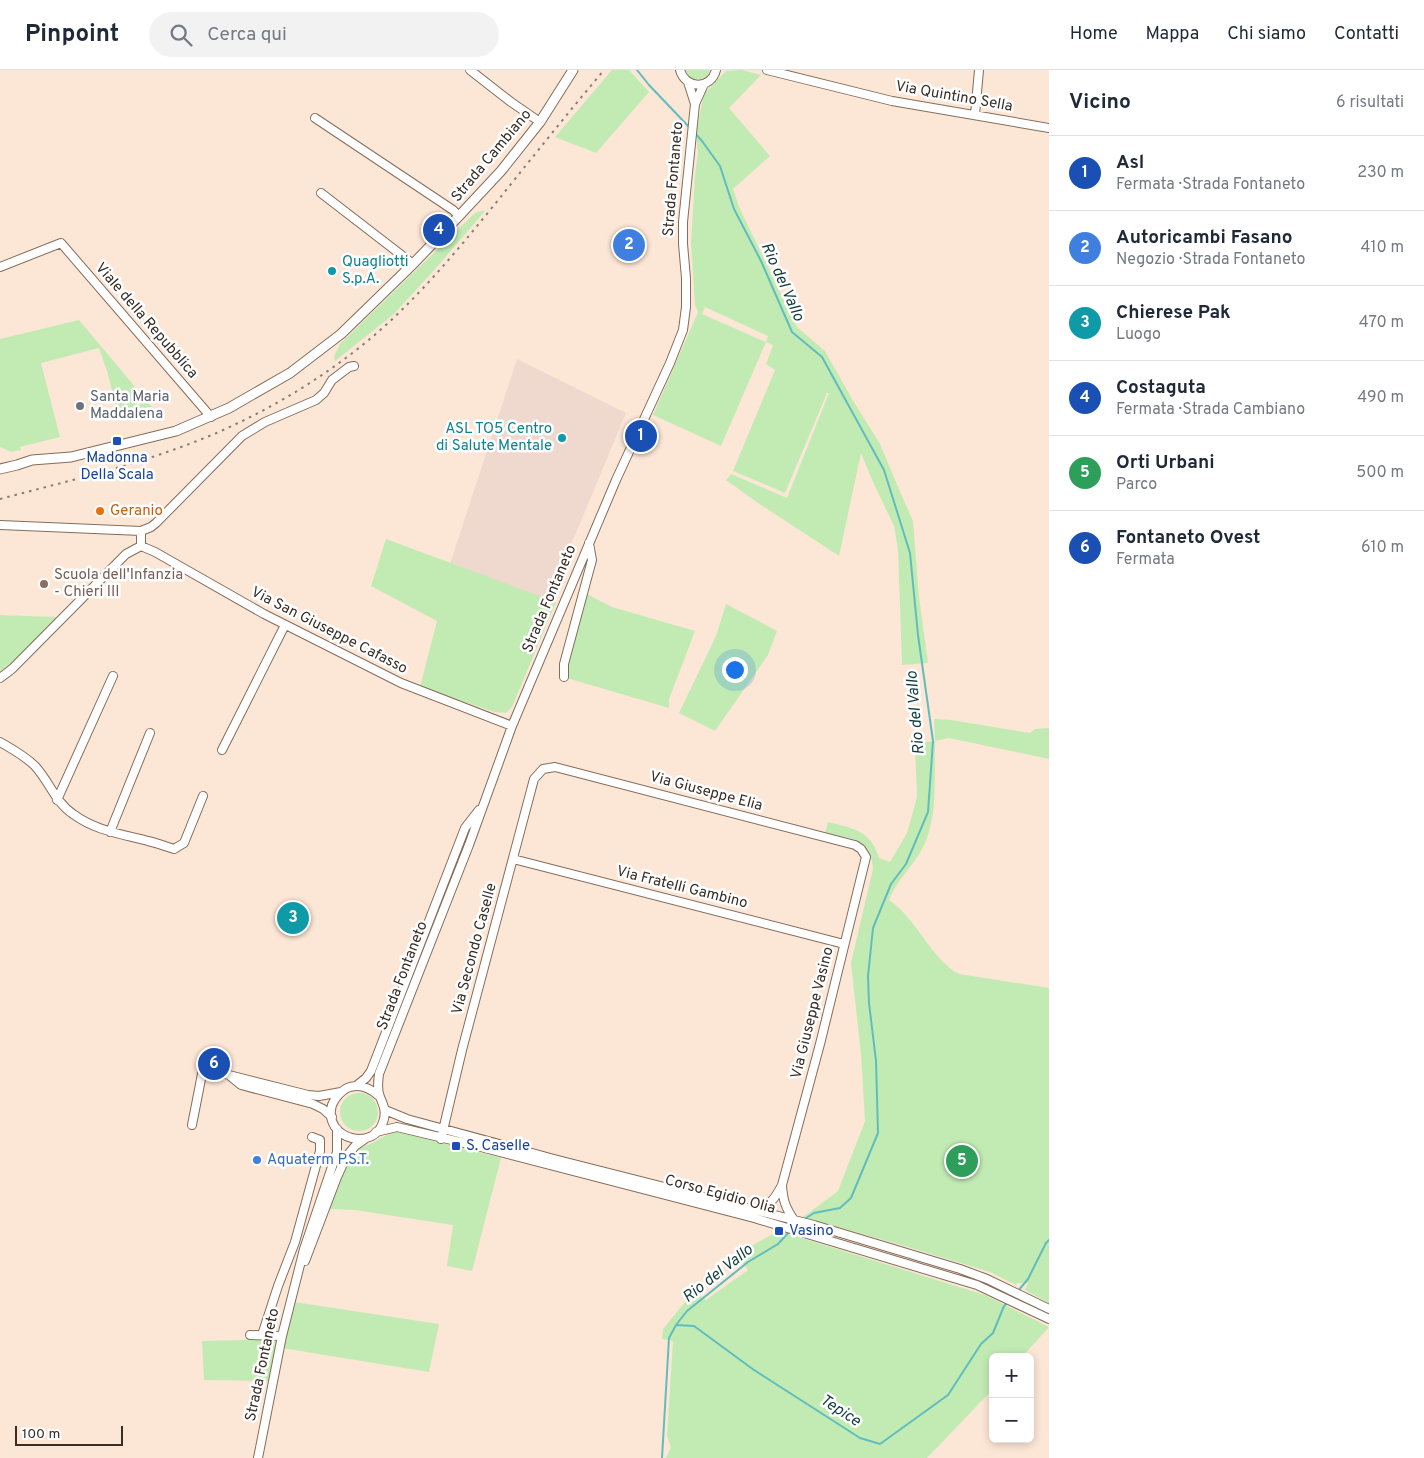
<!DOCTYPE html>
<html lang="it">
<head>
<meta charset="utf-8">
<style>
	:root { --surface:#fff; --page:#f2f2f3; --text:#1f2937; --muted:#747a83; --line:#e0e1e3; --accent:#216352 }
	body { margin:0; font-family:Overpass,sans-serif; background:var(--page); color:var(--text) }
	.controls { position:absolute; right:15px; bottom:15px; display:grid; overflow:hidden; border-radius:8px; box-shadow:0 2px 8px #0003 }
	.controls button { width:45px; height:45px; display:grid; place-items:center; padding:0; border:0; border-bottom:1px solid var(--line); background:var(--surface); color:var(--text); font:25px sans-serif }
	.scale { position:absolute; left:15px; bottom:12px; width:108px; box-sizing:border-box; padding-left:5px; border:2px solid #382e26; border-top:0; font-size:14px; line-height:18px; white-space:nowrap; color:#382e26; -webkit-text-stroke:4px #fff; paint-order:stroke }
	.you { position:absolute; left:734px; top:599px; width:18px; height:18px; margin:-12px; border:4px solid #fff; border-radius:50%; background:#1a73e8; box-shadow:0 0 0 8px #1a73e833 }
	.badge { display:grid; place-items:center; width:32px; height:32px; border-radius:50%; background:var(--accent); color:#fff; font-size:16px; font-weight:700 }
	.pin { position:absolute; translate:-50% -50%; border:2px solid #fff; box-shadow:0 1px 5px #0006 }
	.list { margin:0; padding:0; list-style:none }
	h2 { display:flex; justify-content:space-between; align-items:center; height:65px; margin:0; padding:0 20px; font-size:21px }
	h2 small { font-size:16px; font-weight:400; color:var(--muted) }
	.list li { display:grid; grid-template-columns:32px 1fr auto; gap:15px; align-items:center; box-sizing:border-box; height:75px; padding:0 20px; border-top:1px solid var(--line) }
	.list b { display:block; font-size:19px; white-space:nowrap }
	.list p { margin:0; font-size:16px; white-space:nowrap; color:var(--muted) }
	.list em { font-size:16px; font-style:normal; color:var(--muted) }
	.icon { flex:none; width:28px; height:28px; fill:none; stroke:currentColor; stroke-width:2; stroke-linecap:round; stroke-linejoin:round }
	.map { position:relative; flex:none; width:1049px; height:1388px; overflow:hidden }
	header { display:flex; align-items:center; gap:30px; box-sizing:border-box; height:70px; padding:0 25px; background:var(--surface); border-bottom:1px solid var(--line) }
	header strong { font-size:24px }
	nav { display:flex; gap:28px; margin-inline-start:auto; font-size:18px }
	.search { width:350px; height:45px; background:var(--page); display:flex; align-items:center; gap:12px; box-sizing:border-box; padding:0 18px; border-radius:28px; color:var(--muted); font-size:19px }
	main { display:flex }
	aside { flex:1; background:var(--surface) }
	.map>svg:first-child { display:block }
	.medical { fill:#efd8ce }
	.green { fill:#c2ebb4; fill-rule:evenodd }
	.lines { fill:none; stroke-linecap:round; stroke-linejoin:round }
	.stream { stroke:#61bcbd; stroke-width:2 }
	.minor-casing { stroke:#856d5b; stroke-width:10 }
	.major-casing { stroke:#856d5b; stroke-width:11 }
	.minor { stroke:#fff; stroke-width:8 }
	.major { stroke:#fff; stroke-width:9 }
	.rail { stroke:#8a7b70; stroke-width:2; stroke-dasharray:2.5 5; stroke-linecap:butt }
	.culture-dot { fill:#0f9aa8; stroke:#fff; stroke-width:2 }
	.worship-dot { fill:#6b7280; stroke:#fff; stroke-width:2 }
	.transit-dot { fill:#1a4fb4; stroke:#fff; stroke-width:2 }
	.food-dot { fill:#e8710a; stroke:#fff; stroke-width:2 }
	.education-dot { fill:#8d6e63; stroke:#fff; stroke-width:2 }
	.shop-dot { fill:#3f7fe0; stroke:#fff; stroke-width:2 }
	.labels { text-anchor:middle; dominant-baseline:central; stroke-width:5; stroke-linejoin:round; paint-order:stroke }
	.street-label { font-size:15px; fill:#382e26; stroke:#fff }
	.culture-label { font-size:15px; fill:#0d838f; stroke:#fff; text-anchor:start }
	.worship-label { font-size:15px; fill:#5b616d; stroke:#fff; text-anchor:start }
	.transit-label { font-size:15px; fill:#164399; stroke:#fff; text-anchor:start }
	.food-label { font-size:15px; fill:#c56008; stroke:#fff; text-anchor:start }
	.education-label { font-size:15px; fill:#785e54; stroke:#fff; text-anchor:start }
	.shop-label { font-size:15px; fill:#366cbe; stroke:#fff; text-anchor:start }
	.water-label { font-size:16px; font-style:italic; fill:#133e3f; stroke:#fff }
</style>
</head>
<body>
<header>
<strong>Pinpoint</strong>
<div class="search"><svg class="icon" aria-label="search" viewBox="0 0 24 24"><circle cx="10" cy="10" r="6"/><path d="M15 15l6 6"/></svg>Cerca qui</div>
<nav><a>Home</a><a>Mappa</a><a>Chi siamo</a><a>Contatti</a></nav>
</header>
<main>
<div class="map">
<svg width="1049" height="1388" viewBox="0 0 1049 1388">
	<rect width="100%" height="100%" fill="#fce6d6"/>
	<path class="medical" d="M 517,289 L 626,343 L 576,463 L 546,529 L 450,494 Z"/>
	<path class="green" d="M 612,0 L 629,0 L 649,22 L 596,83 L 555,67 Z
		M 685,0 L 710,0 C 707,9 699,11 691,8 Z
		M 742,0 L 761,5 L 729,38 L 770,86 L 733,119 L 739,137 L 797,257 L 825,281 L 852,329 L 880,374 L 901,424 L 913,451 L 919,527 L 928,593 L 902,595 L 898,479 L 894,456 L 873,412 L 861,383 L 839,486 L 758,433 L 726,410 L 731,404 L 787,428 L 829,323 L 827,323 L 785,423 L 733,401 L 775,300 L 766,294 L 773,275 L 766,272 L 721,376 L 653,345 L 698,242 L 695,235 L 691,174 L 695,105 L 698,83 L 696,63 L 704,24 L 726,1 ZM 705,237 L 768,266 L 766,272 L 702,244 Z
		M 485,141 L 436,198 L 394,244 L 335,291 L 334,286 L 340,274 L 476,142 Z
		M 79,250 L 152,337 L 119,346 L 107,301 L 99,278 L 41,293 L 60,367 L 20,377 L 21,380 L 11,382 L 0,377 L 0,269 Z
		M 386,469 L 556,532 L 512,637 L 506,643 L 495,642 L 420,617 L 437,551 L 371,516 Z
		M 585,523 L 612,537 L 695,561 L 669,629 L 669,638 L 567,608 L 566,601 Z
		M 726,534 L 777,561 L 768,585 L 715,661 L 679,643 L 716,566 Z
		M 0,545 L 57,547 C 39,565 22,588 0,601 Z
		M 934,649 L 951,650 L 1030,663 L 1035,659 L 1049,658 L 1049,689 L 949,668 L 935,671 C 934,702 938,737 927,768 C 919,791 898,807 889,830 C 917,849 931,889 959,904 L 1049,918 L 1049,1233 L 1025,1220 L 1028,1213 L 1017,1213 L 1016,1215 L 990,1202 L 908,1177 L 803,1147 L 838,1121 L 865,1051 L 861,984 L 851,893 L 873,799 C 871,767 850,769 825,763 L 828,752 C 852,758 871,760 879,788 L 890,792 L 907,763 L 917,727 L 915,673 L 935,671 Z
		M340 1042a19 19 0 1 1 38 0a19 19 0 1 1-38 0Z
		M 395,1062 L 413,1065 L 501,1088 L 472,1201 L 447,1196 L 453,1155 L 355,1140 L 329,1139 C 337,1119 344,1094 359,1077 C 373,1076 382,1065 395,1062 Z
		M 779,1161 L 985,1225 L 1049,1257 L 1022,1287 L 993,1287 L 993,1319 L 927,1388 L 666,1388 L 671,1377 L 667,1365 L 673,1271 L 662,1269 L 663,1259 L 694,1221 L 706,1230 L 748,1200 L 736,1184 Z
		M 294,1232 L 439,1254 L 429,1302 L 282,1278 Z
		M 246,1270 L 277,1271 L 269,1311 L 204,1310 L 202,1271 Z"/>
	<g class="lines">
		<path class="stream" d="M 637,0 L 649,15 L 689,57
			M 694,62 L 702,71 L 720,96 L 734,139 L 761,191 L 792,262 L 822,287 L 884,400 L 910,483 L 918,565 L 933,671 L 928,742 L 906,794 L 891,814 L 873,858 L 868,906 L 869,933 L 876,991 L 878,1063 L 851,1128 L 840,1138 L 814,1143 L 803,1150
			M 1018,1221 L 1028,1209 L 1046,1173 L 1049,1170
			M 676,1255 L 687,1241 L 748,1192 L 778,1174 L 790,1161
			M 662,1388 L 669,1268 L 676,1255 L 694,1256 L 754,1300 L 860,1368 L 880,1374 L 948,1325 L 981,1274 L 993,1263 L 1004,1236 L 1008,1232"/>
		<defs>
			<path id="minor" d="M 470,0 L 511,32 L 540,52
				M 680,0 C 685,19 711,20 716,0
				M 767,0 L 892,31 L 1049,58
				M 688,12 L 695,34
				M 975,45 L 979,0
				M 315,48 L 453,140 L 459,146
				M 321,123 L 413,194
				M 0,197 L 61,173 L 211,347
				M 0,455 L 141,461
				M 141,476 L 155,482 L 264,544 L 401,613 L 512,656
				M 141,476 L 141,461 L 151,457 L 156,453 L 242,366 L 265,352 L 316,330 L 324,323 L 332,310 L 349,297 L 354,296
				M 564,607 L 564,594 L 592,490 L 589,473
				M 0,608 L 12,599 L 126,484 L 141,476
				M 0,672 C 12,679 25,686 35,696 C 49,711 55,732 73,744 C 96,761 122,764 148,771 C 157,773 165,776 174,779 L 184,773 L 203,726
				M 222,680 L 285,555
				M 57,730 L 113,606
				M 110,762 L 150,663
				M 513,789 L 844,874
				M 230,1006 L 241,1015 L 313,1034 L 323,1039 L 332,1047
				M 356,1016 L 366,1008 L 371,1001 L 465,758 L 479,740
				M 379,1026 C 370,1018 359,1013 347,1018 C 340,1022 335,1028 332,1035 C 322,1069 376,1084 384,1049 C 386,1040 383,1034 380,1027 C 377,1020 378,1011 379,1004 L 469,775 L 512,656 L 616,410 L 670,293 L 683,260 L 686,237 L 686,208 L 683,174 L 683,152 L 695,34 L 704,14
				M 385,1040 L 407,1049 L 554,1089 L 814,1155 L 960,1199 L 987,1209 L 1049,1239
				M 192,1055 L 202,1004 L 206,1001 L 221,1003 L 308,1025 L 319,1026 L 341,1022
				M 376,1062 L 397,1057 L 477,1076 L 754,1148 L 977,1215 L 1049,1249
				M 441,1069 L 462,980 L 534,709 L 543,699 L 555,697 L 855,775 L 861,779 L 866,787 L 820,974 L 782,1115 C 774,1130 772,1133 756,1140
				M 782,1115 C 783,1130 785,1137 794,1150
				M 305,1191 L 337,1107 L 346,1087 L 355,1076 L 365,1069
				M 250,1265 L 282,1266
				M 262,1265 L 278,1216 L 295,1172 L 320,1081 L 320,1070 L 312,1067
				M 258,1388 L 282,1266 L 304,1179 L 337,1082 L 337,1059"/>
			<path id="major" d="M 0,399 L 17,395 L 32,390 L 71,387 L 176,361 L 229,338 L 290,303 L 341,264 L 413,194 L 459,146 L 501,101 L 540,52 L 573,0"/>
		</defs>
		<use href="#minor" class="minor-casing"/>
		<use href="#major" class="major-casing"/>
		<use href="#minor" class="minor"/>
		<use href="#major" class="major"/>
		<path class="rail" d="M 0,429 C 79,408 160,390 234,355 C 289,329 342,295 387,254 C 427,217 461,176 495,134 C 531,89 567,44 604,0"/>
	</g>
	<g class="culture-dot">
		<circle cx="332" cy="201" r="5"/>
		<circle cx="562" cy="368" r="5"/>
	</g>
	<circle class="worship-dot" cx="80" cy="336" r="5"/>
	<g class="transit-dot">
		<rect x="112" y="366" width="10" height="10" rx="2.5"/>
		<rect x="451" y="1071" width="10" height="10" rx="2.5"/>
		<rect x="774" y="1156" width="10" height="10" rx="2.5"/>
	</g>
	<circle class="food-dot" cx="100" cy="441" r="5"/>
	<circle class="education-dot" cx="44" cy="514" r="5"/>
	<circle class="shop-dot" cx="257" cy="1090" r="5"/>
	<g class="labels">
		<g class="street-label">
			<text transform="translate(954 27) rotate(10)">Via Quintino Sella</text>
			<text transform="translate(492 86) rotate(-50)">Strada Cambiano</text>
			<text transform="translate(674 109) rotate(-85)">Strada Fontaneto</text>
			<text transform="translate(146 251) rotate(49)">Viale della Repubblica</text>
			<text transform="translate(550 529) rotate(-67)">Strada Fontaneto</text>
			<text transform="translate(329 561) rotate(27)">Via San Giuseppe Cafasso</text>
			<text transform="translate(706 722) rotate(15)">Via Giuseppe Elia</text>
			<text transform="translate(682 818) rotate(14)">Via Fratelli Gambino</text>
			<text transform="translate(475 879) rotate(-75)">Via Secondo Caselle</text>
			<text transform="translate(403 906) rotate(-69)">Strada Fontaneto</text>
			<text transform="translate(813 943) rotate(-76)">Via Giuseppe Vasino</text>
			<text transform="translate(720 1125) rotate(15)">Corso Egidio Olia</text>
			<text transform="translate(263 1295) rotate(-78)">Strada Fontaneto</text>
		</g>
		<g class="culture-label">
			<text x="342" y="192">Quagliotti<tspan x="342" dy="17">S.p.A.</tspan></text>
			<text x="552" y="359" text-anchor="end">ASL TO5 Centro<tspan x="552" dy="17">di Salute Mentale</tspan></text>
		</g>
		<g class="worship-label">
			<text x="90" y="327">Santa Maria<tspan x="90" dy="17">Maddalena</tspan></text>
		</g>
		<g class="transit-label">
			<text x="117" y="388" text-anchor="middle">Madonna<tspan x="117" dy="17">Della Scala</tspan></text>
			<text x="466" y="1076">S. Caselle</text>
			<text x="789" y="1161">Vasino</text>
		</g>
		<g class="food-label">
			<text x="110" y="441">Geranio</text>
		</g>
		<g class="education-label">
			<text x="54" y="505">Scuola dell'Infanzia<tspan x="54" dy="17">- Chieri III</tspan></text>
		</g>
		<g class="shop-label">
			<text x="267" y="1090">Aquaterm P.S.T.</text>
		</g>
		<g class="water-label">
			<text transform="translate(782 212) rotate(66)">Rio del Vallo</text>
			<text transform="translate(916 643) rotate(-95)">Rio del Vallo</text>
			<text transform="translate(718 1204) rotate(-38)">Rio del Vallo</text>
			<text transform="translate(840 1341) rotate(33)">Tepice</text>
		</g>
	</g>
</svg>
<div class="controls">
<button>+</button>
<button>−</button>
</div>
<div class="scale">100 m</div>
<div class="you"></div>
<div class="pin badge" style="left:641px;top:366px;background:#1a4fb4">1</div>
<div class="pin badge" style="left:629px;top:175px;background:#3f7fe0">2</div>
<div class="pin badge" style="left:293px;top:848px;background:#0f9aa8">3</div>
<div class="pin badge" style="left:439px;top:160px;background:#1a4fb4">4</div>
<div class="pin badge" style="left:962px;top:1091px;background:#2e9e5b">5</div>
<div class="pin badge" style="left:214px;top:994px;background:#1a4fb4">6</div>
</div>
<aside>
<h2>Vicino<small>6 risultati</small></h2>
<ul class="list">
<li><span class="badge" style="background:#1a4fb4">1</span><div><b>Asl</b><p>Fermata · Strada Fontaneto</p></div><em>230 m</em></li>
<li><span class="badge" style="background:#3f7fe0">2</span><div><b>Autoricambi Fasano</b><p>Negozio · Strada Fontaneto</p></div><em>410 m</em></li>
<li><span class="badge" style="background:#0f9aa8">3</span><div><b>Chierese Pak</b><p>Luogo</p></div><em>470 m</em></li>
<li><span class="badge" style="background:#1a4fb4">4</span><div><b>Costaguta</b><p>Fermata · Strada Cambiano</p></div><em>490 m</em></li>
<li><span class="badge" style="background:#2e9e5b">5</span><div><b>Orti Urbani</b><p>Parco</p></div><em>500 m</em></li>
<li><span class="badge" style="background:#1a4fb4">6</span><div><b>Fontaneto Ovest</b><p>Fermata</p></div><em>610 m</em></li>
</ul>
</aside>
</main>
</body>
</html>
